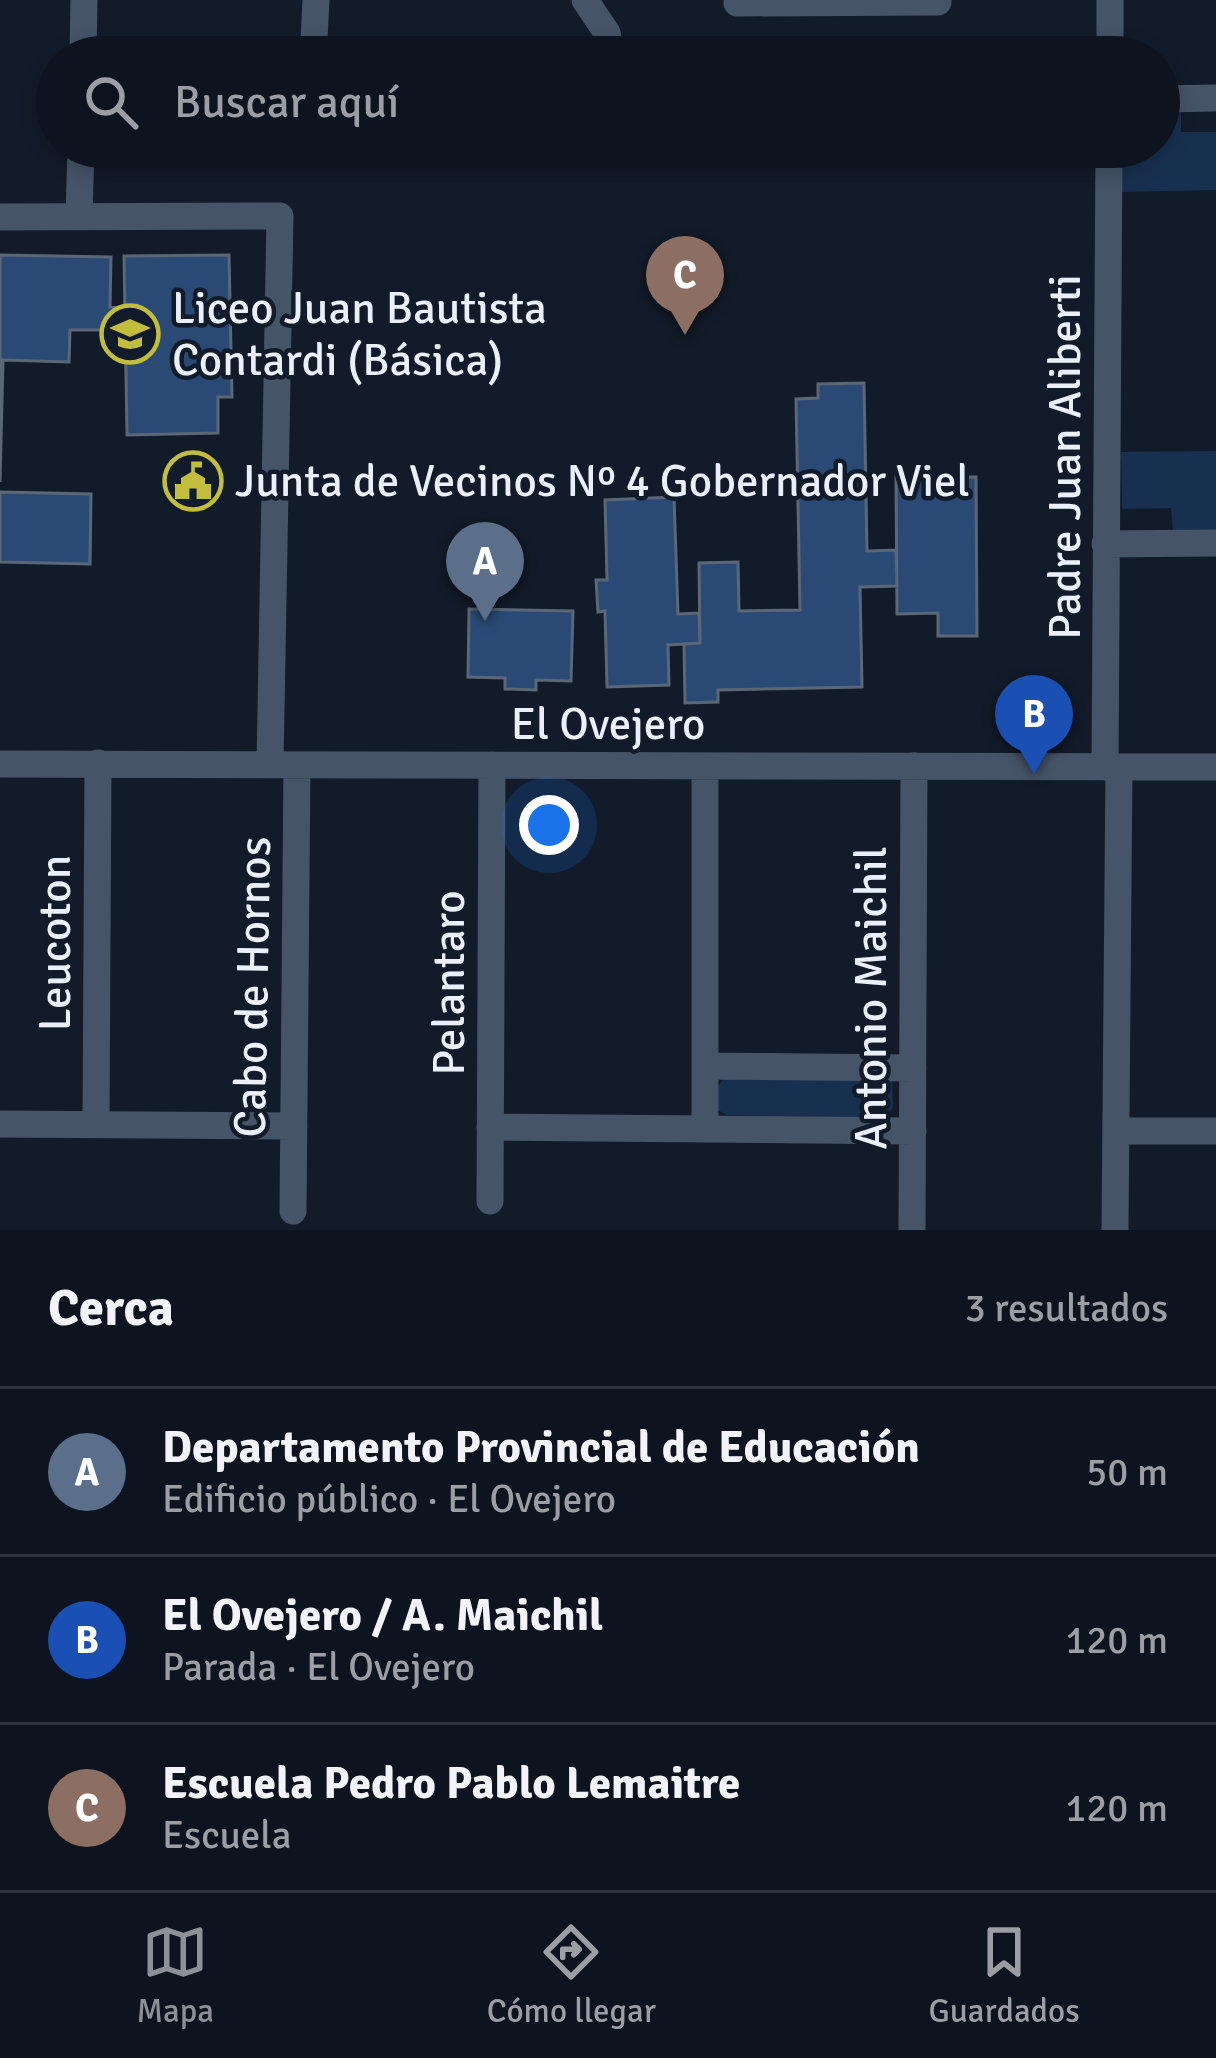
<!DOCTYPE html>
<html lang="es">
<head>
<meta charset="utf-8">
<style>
	:root { --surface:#0e141f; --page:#1c212c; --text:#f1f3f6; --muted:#9b9ea4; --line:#2e333d; --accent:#8c9099 }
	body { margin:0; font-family:Signika,sans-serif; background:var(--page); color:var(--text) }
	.you { position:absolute; left:549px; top:825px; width:42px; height:42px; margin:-30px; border:9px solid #fff; border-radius:50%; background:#1a73e8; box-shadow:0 0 0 18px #1a73e833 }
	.badge { display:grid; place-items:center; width:78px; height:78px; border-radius:50%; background:var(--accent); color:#fff; font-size:39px; font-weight:700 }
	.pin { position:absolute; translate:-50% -99px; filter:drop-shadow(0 3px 6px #0008) }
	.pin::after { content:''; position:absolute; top:63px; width:42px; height:36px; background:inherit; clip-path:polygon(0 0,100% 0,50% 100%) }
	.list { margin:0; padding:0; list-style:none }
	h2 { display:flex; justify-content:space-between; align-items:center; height:156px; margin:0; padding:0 48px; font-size:51px }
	h2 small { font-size:39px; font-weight:400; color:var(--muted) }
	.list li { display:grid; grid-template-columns:78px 1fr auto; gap:36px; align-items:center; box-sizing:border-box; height:168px; padding:0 48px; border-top:3px solid var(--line) }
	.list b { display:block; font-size:45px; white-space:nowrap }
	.list p { margin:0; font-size:39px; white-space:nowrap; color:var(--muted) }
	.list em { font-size:39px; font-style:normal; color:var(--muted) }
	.icon { flex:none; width:66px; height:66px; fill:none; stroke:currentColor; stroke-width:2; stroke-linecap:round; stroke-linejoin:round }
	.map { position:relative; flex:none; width:1216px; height:1230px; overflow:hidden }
	.search { position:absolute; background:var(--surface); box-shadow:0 6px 18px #0003; left:36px; right:36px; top:36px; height:132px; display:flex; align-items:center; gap:30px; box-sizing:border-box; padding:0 42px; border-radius:66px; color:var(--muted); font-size:45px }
	.sheet { height:660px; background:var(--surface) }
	nav { display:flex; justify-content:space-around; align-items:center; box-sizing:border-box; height:168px; border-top:3px solid var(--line); background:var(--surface); font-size:33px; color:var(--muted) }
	nav a { display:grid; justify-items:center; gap:6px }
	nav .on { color:var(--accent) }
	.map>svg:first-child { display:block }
	.green { fill:#183050 }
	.building { fill:#2a4a75; stroke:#5b6777; stroke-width:3 }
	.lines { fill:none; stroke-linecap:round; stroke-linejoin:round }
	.minor { stroke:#465468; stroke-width:27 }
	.labels { text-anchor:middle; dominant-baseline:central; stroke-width:9; stroke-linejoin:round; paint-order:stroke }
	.poi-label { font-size:45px; fill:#e9f0f9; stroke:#121b29; text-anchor:start }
	.street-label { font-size:45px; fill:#e9f0f9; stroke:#121b29 }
</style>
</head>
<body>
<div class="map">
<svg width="1216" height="1230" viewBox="0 0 1216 1230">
	<rect width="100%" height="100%" fill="#121b29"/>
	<path class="green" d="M 1181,106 L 1181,132 L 1216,132 L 1216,190 L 1118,192 L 1117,147 L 1159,147 L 1159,107 Z
		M 1216,451 L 1216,533 L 1173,534 L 1171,508 L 1122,509 L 1121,452 Z
		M 724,1079 L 892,1079 L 893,1108 L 884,1118 L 728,1115 L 717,1110 L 717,1087 Z"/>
	<path class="building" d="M 0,255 L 111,257 L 110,307 L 119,308 L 119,330 L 70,330 L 69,362 L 3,360 L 0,482 Z
		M 229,255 L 232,397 L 218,397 L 218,433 L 127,435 L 124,256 Z
		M 864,383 L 867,551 L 896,550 L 897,586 L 860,587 L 862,687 L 718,690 L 718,702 L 685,703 L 684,644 L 700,643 L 699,563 L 738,562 L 739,611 L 800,610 L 796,399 L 818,398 L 818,384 Z
		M 896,477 L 976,477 L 977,636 L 938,636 L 938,613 L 897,614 Z
		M 0,492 L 91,494 L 90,564 L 0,562 Z
		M 674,497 L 678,614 L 699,613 L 700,643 L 668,645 L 669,685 L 607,687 L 605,611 L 598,612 L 596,580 L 607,580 L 605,500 Z
		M 469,609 L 573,611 L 571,681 L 536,680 L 536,690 L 505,689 L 505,678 L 468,677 Z"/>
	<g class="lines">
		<path class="minor" d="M 585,0 L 607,33 L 612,57
			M 737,3 L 938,2
			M 314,39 L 316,0
			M 83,57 L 84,0
			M 1110,57 L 1110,0
			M 1159,99 L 1216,98
			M 79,216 L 81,147
			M 0,217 L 280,216 L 270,765
			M 1105,544 L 1216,543
			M 0,764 L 1216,767
			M 1105,767 L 1109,147
			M 705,1066 L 913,1068
			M 0,1124 L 294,1126
			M 96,1124 L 98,763
			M 490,1127 L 913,1131
			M 705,1129 L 705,766
			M 1116,1131 L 1216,1131
			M 490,1201 L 492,765
			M 293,1211 L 297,765
			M 912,1230 L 914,766
			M 1115,1230 L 1119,767"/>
	</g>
	<defs>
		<symbol id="school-ring" viewBox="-11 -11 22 22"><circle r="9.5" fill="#121b29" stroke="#c3bd3e" stroke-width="1.5"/><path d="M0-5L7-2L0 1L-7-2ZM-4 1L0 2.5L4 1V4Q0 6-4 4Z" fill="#c3bd3e"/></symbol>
		<symbol id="civic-ring" viewBox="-11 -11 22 22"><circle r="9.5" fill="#121b29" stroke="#c3bd3e" stroke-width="1.5"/><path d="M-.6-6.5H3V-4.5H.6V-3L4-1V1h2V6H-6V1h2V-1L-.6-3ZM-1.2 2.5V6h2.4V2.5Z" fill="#c3bd3e"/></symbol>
	</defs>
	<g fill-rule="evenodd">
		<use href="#school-ring" x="97" y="301" width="66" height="66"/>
		<use href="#civic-ring" x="160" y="448" width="66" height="66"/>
	</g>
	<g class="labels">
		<g class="poi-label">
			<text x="172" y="308">Liceo Juan Bautista<tspan x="172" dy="52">Contardi (Básica)</tspan></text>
			<text x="235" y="481">Junta de Vecinos Nº 4 Gobernador Viel</text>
		</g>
		<g class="street-label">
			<text transform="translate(1065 457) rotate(-90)">Padre Juan Aliberti</text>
			<text x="608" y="724">El Ovejero</text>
			<text transform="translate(55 943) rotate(-90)">Leucoton</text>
			<text transform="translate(449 983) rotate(-90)">Pelantaro</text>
			<text transform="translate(253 987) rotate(-89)">Cabo de Hornos</text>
			<text transform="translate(871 998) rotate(-90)">Antonio Maichil</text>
		</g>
	</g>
</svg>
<div class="you"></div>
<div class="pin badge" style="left:485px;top:621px;background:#5c6f8a">A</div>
<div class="pin badge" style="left:1034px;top:774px;background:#1a4fb4">B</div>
<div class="pin badge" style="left:685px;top:335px;background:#8d6e63">C</div>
<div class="search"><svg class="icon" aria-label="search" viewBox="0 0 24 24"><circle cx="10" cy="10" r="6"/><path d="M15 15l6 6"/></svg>Buscar aquí</div>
</div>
<section class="sheet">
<h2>Cerca<small>3 resultados</small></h2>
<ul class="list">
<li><span class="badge" style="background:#5c6f8a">A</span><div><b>Departamento Provincial de Educación</b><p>Edificio público · El Ovejero</p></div><em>50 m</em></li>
<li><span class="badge" style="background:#1a4fb4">B</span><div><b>El Ovejero / A. Maichil</b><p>Parada · El Ovejero</p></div><em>120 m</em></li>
<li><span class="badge" style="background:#8d6e63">C</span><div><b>Escuela Pedro Pablo Lemaitre</b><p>Escuela</p></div><em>120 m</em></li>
</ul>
</section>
<nav>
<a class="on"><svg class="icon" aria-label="map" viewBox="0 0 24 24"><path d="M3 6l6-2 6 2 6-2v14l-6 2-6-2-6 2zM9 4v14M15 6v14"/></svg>Mapa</a>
<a><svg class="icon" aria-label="directions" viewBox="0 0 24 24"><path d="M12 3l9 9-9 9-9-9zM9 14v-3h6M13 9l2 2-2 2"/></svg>Cómo llegar</a>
<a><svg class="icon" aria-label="saved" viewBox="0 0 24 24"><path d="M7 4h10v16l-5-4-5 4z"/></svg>Guardados</a>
</nav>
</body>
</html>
